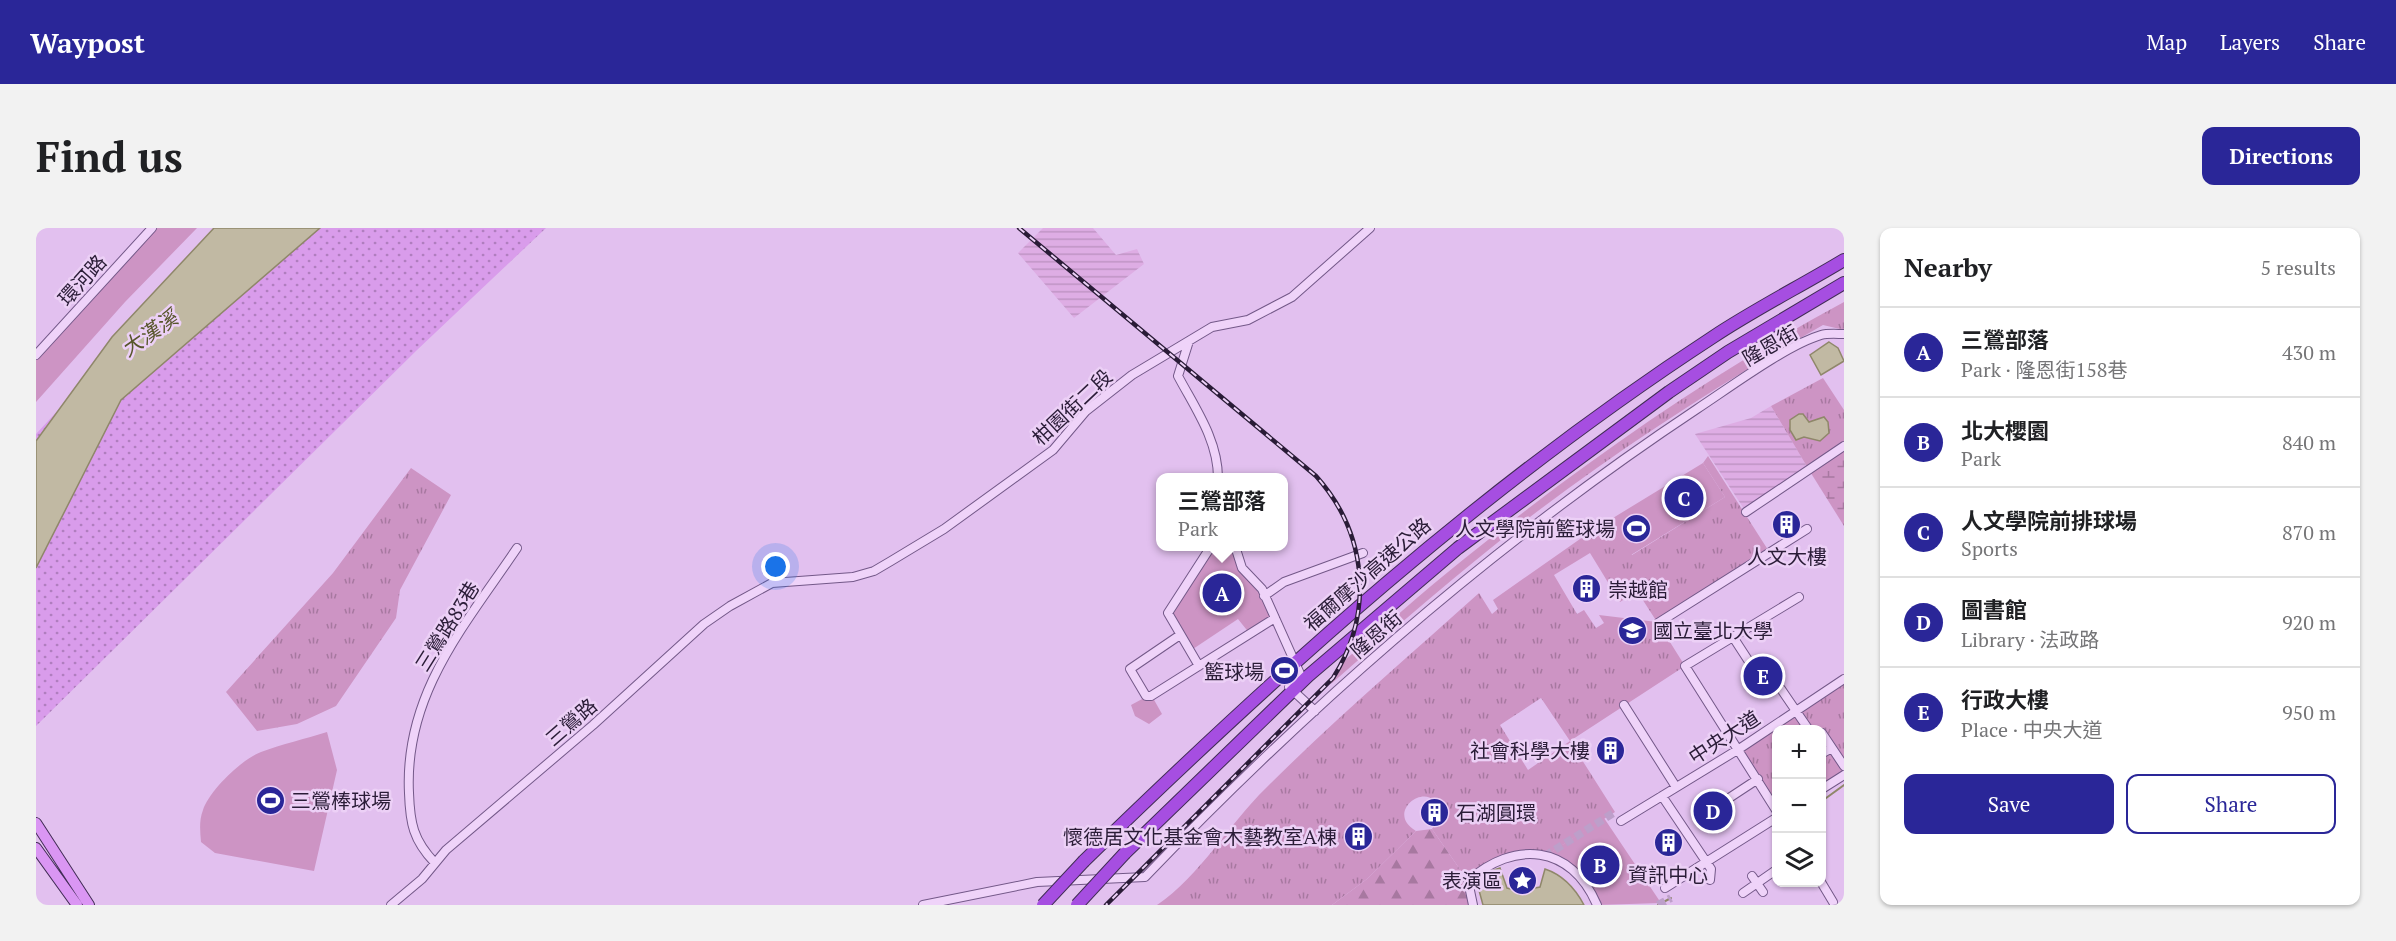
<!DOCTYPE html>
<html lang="en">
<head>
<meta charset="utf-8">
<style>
	:root { --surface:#fff; --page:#f2f2f2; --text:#202124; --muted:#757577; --line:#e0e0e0; --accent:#2a2698 }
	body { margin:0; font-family:"PT Serif","Noto Sans TC",serif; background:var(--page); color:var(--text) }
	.controls { position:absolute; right:18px; bottom:18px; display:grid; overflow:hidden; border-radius:12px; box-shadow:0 2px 4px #0004 }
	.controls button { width:54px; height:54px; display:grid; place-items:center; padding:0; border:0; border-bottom:2px solid var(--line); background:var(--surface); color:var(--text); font:30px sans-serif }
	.you { position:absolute; left:740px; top:339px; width:21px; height:21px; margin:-15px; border:4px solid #fff; border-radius:50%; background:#1a73e8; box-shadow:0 0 0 9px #1a73e833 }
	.badge { display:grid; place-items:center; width:39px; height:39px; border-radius:50%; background:var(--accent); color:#fff; font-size:20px; font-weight:700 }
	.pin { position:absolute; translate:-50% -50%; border:3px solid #fff; box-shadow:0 2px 6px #0006 }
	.popup { position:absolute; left:1120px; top:245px; width:132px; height:78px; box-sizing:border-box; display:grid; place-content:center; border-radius:12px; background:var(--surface); filter:drop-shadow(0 2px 4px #0005); font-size:20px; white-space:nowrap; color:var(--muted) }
	.popup b { font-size:22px; color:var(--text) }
	.popup::after { content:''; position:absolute; left:50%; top:100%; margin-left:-12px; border:12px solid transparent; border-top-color:var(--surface) }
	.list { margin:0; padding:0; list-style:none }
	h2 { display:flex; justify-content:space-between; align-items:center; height:78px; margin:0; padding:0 24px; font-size:26px }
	h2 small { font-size:20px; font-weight:400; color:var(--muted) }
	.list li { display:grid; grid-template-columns:39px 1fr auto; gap:18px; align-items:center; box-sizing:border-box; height:90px; padding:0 24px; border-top:2px solid var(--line) }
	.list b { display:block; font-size:22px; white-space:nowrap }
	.list p { margin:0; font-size:20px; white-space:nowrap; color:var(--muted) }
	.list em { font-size:20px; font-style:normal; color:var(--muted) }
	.actions { display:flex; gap:12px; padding:18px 24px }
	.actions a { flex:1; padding:14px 0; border:2px solid var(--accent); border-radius:12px; text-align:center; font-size:21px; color:var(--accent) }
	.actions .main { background:var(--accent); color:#fff }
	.icon { flex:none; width:33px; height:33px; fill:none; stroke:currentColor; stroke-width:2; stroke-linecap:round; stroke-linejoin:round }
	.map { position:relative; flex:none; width:1808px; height:677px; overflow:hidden; border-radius:12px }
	header { display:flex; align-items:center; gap:36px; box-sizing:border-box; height:84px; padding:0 30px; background:var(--accent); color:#fff }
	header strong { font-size:28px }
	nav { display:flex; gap:33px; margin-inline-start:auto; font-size:21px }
	.intro { display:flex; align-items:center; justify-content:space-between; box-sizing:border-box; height:144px; padding:0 36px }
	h1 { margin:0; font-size:42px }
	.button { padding:15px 27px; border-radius:12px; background:var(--accent); color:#fff; font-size:21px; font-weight:700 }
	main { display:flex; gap:36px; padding:0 36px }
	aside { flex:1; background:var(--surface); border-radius:12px; box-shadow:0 2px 4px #0004 }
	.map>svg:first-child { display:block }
	.farmland { fill:url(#farmland-rules) }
	.grass { fill:url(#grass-tufts); fill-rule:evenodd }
	.forest { fill:url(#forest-firs) }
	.wetland { fill:url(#wetland-marsh) }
	.sand { fill:url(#sand-dots) }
	.green { fill:#cd94c4 }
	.water { fill:#c1b9a3; stroke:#8f876a; stroke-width:1.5 }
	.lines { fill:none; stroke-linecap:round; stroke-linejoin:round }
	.stream { stroke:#8f876a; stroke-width:2 }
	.minor-tunnel { stroke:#bd9fca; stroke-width:8; stroke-dasharray:8 4; stroke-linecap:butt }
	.minor-casing { stroke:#735888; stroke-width:10 }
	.major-casing { stroke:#412c55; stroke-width:12 }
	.highway-casing { stroke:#412c55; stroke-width:14 }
	.minor { stroke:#efd3f9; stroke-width:8 }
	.major { stroke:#da96f3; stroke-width:10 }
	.highway { stroke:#a64ee1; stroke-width:12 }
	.rail-casing { stroke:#2a1c37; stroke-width:4.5 }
	.rail { stroke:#ecd0f6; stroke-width:2; stroke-dasharray:7; stroke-linecap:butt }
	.highway-bridge-casing { stroke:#412c55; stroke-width:14; stroke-linecap:butt }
	.highway-bridge { stroke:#a64ee1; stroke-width:12 }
	.labels { text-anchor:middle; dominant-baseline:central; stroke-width:5; stroke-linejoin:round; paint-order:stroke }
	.street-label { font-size:20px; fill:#2a1c37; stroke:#ecd0f6 }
	.poi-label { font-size:20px; fill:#2a1c37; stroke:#ecd0f6; text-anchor:end }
	.water-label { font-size:21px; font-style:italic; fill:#57562b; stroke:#ecd0f6 }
</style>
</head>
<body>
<header>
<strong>Waypost</strong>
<nav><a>Map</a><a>Layers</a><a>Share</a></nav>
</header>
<div class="intro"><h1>Find us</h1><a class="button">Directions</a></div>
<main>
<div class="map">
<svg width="1808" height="677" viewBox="0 0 1808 677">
	<defs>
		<pattern id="farmland-rules" width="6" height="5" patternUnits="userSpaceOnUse" patternTransform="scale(1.5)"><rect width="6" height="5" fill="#deade4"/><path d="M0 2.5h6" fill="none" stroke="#bf94c4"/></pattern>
		<pattern id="grass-tufts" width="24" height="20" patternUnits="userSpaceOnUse" patternTransform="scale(1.5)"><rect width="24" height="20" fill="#cd94c4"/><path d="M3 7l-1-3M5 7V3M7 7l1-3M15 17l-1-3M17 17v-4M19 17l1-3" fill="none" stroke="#a778a0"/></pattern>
		<pattern id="forest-firs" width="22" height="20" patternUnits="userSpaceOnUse" patternTransform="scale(1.5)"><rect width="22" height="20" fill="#cd94c4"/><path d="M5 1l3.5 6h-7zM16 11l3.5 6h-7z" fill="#a778a0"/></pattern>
		<pattern id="wetland-marsh" width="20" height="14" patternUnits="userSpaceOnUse" patternTransform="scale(1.5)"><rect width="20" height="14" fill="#cd94c4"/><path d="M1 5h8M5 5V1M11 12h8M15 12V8" fill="none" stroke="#a778a0"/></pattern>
		<pattern id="sand-dots" width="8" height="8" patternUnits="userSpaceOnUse" patternTransform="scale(1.5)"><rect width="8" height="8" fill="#d99ceb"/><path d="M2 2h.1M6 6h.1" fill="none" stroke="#b07ebf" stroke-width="1.8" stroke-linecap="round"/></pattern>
	</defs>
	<rect width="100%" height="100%" fill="#e2c0ef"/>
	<path class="farmland" d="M 1007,0 L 1057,0 L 1080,27 L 1101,21 L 1108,36 L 1038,90 L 982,25 Z
		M 1735,178 L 1773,242 L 1710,284 L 1659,206 L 1715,190 Z"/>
	<path class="grass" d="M 1808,74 L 1808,102 L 1787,97 C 1685,155 1587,218 1494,289 C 1426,342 1360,399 1295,456 L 1303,437 C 1345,402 1385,365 1428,331 C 1547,235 1673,147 1808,74 Z
		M 1787,150 L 1808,182 L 1808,218 L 1773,242 L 1735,178 Z
		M 1672,228 L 1734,325 L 1622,395 L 1649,438 L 1534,513 L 1579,584 L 1509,628 L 1473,627 L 1432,653 L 1396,601 L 1404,587 C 1399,546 1345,583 1380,603 L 1331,651 L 1296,677 L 1121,677 C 1165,647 1192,597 1230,560 C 1298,492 1372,429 1443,365 L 1456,386 L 1462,381 L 1457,372 L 1554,304 L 1566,307 L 1574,302 L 1570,294 L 1572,293 L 1596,327 L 1689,269 L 1667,235 ZM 1554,325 L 1584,374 L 1601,363 L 1621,394 L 1563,387 L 1568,395 L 1560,400 L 1548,382 L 1541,386 L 1518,347 ZM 1505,470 L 1534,513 L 1492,542 L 1464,497 Z
		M 375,240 L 415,267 L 364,362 L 360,390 L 300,478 L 261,496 L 221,503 L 190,464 L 297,345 Z
		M 1808,451 L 1808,547 L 1786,561 L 1786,502 L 1740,502 L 1740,582 L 1703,521 Z"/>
	<path class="forest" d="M 1396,601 L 1432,653 L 1437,677 L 1296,677 L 1331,651 L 1380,603 Z"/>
	<path class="wetland" d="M 1808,218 L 1808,298 L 1773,242 Z"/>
	<path class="sand" d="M 191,0 L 510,0 L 381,122 L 0,498 L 0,206 Z"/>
	<path class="green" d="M 120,0 L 161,0 L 89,74 L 0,174 L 0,132 Z
		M 1667,235 L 1689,269 L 1595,327 L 1572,293 Z
		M 1178,319 L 1199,319 L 1206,340 L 1226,361 L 1239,390 L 1214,406 L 1202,391 L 1154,423 L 1133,389 Z
		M 1108,470 L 1117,470 L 1126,486 L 1113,496 L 1099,488 L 1095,477 Z
		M 291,504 L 301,542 L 278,643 L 179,625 L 165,614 C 164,603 163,592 167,582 C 173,563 206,531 225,524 C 246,516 269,511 291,504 Z
		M 1568,590 L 1625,675 L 1561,677 L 1538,642 L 1509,628 Z"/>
	<path class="water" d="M 178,0 L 284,0 L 85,172 L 0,340 L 0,213 L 76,109 Z
		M 1793,114 L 1802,120 L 1808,133 L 1785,147 L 1774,127 Z
		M 1763,186 L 1767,186 L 1773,194 L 1788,189 L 1792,194 L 1793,205 L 1784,213 L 1768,209 L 1760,212 L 1754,202 L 1754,192 Z
		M 1464,640 L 1471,660 L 1483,663 L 1504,659 L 1509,641 C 1527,647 1539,660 1548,677 L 1447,677 L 1441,655 L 1452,644 Z"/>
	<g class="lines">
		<path class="stream" d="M 1786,573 L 1808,557
			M 1622,677 L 1635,670"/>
		<path class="minor-tunnel" d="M 1509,628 L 1579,584
			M 1622,677 L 1635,670"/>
		<defs>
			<path id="minor" d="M 1153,113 L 1142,148 C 1159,180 1182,212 1182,250
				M 0,127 L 116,0
				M 1710,284 L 1808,218
				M 1199,318 L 1206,340 L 1226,361 L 1265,448 L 1253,459 L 1279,483
				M 1228,368 L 1248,354 L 1327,325
				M 1622,395 L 1771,301
				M 1144,407 L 1094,441 L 1110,468 L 1115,468 L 1239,390
				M 1697,409 L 1723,449 L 1745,461 L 1773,502
				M 1163,438 L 1132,385 L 1172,323 L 1178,318
				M 1588,477 L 1640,559
				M 1786,505 L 1808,538
				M 1786,522 L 1787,525 L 1796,520
				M 1786,561 L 1808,547
				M 1626,568 L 1675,641 L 1674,652
				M 1684,576 L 1722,551
				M 1740,582 L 1649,438 L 1763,369
				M 1585,593 L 1703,521 L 1808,451
				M 399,635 C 377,612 374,595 373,565 C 368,466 429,397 481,320
				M 1716,648 L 1727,664
				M 1785,654 L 1797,674
				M 1629,660 L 1740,590
				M 1707,665 L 1740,642
				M 355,677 L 386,651 L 410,622 L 557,497 L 668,396 L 694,378 L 736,355 L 817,349 L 838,343 L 855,333 L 908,301 L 1017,222 L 1050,183 L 1096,147 L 1176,99 L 1212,92 L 1256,69 L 1334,0
				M 887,677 L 1001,654 L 1109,649 C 1276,475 1459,315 1661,181 C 1693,160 1751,117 1785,107 C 1792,105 1801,106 1808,106
				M 1437,677 L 1432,653 C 1478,612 1535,616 1561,677"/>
			<path id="major" d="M 0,595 L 53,677
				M 0,620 L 41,677"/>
			<path id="highway" d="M 1089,625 L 1272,448 L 1422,320 L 1633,164 L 1692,124 L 1808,55
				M 1048,633 C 1244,442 1448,258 1677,109 C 1719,81 1765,58 1808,32"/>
		</defs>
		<use href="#minor" class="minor-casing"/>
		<use href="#major" class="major-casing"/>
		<use href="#highway" class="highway-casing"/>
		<use href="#minor" class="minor"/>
		<use href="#major" class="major"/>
		<use href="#highway" class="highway"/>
		<defs>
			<path id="rail" d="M 983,0 L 1280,248 C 1332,306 1338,385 1297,450 L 1070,677"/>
		</defs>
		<use href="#rail" class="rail-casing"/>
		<use href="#rail" class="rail"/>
		<defs>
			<path id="highway-bridge" d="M 1007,677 L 1048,633
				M 1041,677 L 1089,625"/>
		</defs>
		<use href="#highway-bridge" class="highway-bridge-casing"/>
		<use href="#highway-bridge" class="highway-bridge"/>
	</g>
	<defs>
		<symbol id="building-disc" viewBox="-11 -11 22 22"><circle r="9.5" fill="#2a2698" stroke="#ecd0f6"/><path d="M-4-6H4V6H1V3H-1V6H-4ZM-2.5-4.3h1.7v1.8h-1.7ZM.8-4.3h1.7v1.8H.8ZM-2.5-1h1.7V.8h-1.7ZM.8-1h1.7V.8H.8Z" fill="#fff"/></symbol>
		<symbol id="stadium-disc" viewBox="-11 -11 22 22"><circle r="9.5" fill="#2a2698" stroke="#ecd0f6"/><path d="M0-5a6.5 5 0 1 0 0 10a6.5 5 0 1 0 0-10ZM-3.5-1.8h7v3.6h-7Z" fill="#fff"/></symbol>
		<symbol id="university-disc" viewBox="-11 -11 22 22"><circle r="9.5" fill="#2a2698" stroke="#ecd0f6"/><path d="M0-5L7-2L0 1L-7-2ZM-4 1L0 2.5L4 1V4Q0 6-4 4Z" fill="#fff"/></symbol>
		<symbol id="sight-disc" viewBox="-11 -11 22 22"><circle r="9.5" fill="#2a2698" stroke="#ecd0f6"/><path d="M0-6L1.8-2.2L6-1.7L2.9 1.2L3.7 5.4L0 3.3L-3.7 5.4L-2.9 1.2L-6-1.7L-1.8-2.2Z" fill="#fff"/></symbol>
	</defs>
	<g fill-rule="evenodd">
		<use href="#building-disc" x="1734" y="280" width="33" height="33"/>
		<use href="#stadium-disc" x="1584" y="284" width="33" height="33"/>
		<use href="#building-disc" x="1534" y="344" width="33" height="33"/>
		<use href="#university-disc" x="1580" y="386" width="33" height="33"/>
		<use href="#stadium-disc" x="1232" y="426" width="33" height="33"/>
		<use href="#building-disc" x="1558" y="506" width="33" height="33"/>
		<use href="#stadium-disc" x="218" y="556" width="33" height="33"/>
		<use href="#building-disc" x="1382" y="568" width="33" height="33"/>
		<use href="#building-disc" x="1306" y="592" width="33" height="33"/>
		<use href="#building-disc" x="1616" y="598" width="33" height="33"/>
		<use href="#sight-disc" x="1470" y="636" width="33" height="33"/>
	</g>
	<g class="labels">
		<g class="street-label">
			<text transform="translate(46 52) rotate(-48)">環河路</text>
			<text transform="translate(1734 117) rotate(-30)">隆恩街</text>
			<text transform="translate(1036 179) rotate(-43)">柑園街二段</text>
			<text transform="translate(1331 346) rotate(-41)">福爾摩沙高速公路</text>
			<text transform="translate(411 398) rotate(-58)">三鶯路83巷</text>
			<text transform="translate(1340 406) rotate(-41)">隆恩街</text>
			<text transform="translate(535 494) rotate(-41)">三鶯路</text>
			<text transform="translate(1688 509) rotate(-33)">中央大道</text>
		</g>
		<g class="poi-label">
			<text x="1579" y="300">人文學院前籃球場</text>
			<text x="1751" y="328" text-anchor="middle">人文大樓</text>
			<text x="1572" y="361" text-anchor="start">崇越館</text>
			<text x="1617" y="402" text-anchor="start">國立臺北大學</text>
			<text x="1228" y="443">籃球場</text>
			<text x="1554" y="522">社會科學大樓</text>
			<text x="255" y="572" text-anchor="start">三鶯棒球場</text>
			<text x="1420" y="584" text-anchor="start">石湖圓環</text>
			<text x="1301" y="608">懷德居文化基金會木藝教室A棟</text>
			<text x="1632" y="646" text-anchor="middle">資訊中心</text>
			<text x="1466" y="652">表演區</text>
		</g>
		<g class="water-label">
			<text transform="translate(113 105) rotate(-35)">大漢溪</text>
		</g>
	</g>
</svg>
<div class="controls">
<button>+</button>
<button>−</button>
<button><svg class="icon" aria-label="layers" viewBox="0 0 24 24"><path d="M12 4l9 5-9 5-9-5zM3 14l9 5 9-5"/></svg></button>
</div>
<div class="you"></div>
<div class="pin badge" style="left:1186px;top:365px">A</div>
<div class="popup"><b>三鶯部落</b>Park</div>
<div class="pin badge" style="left:1564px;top:637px">B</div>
<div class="pin badge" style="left:1648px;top:270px">C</div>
<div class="pin badge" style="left:1677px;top:583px">D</div>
<div class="pin badge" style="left:1727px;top:448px">E</div>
</div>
<aside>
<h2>Nearby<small>5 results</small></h2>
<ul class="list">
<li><span class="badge">A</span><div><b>三鶯部落</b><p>Park · 隆恩街158巷</p></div><em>430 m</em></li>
<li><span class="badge">B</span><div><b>北大櫻園</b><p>Park</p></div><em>840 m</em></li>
<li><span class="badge">C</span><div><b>人文學院前排球場</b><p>Sports</p></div><em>870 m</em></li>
<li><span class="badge">D</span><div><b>圖書館</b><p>Library · 法政路</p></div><em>920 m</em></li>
<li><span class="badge">E</span><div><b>行政大樓</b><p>Place · 中央大道</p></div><em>950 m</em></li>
</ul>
<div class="actions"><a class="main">Save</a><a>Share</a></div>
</aside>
</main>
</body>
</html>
